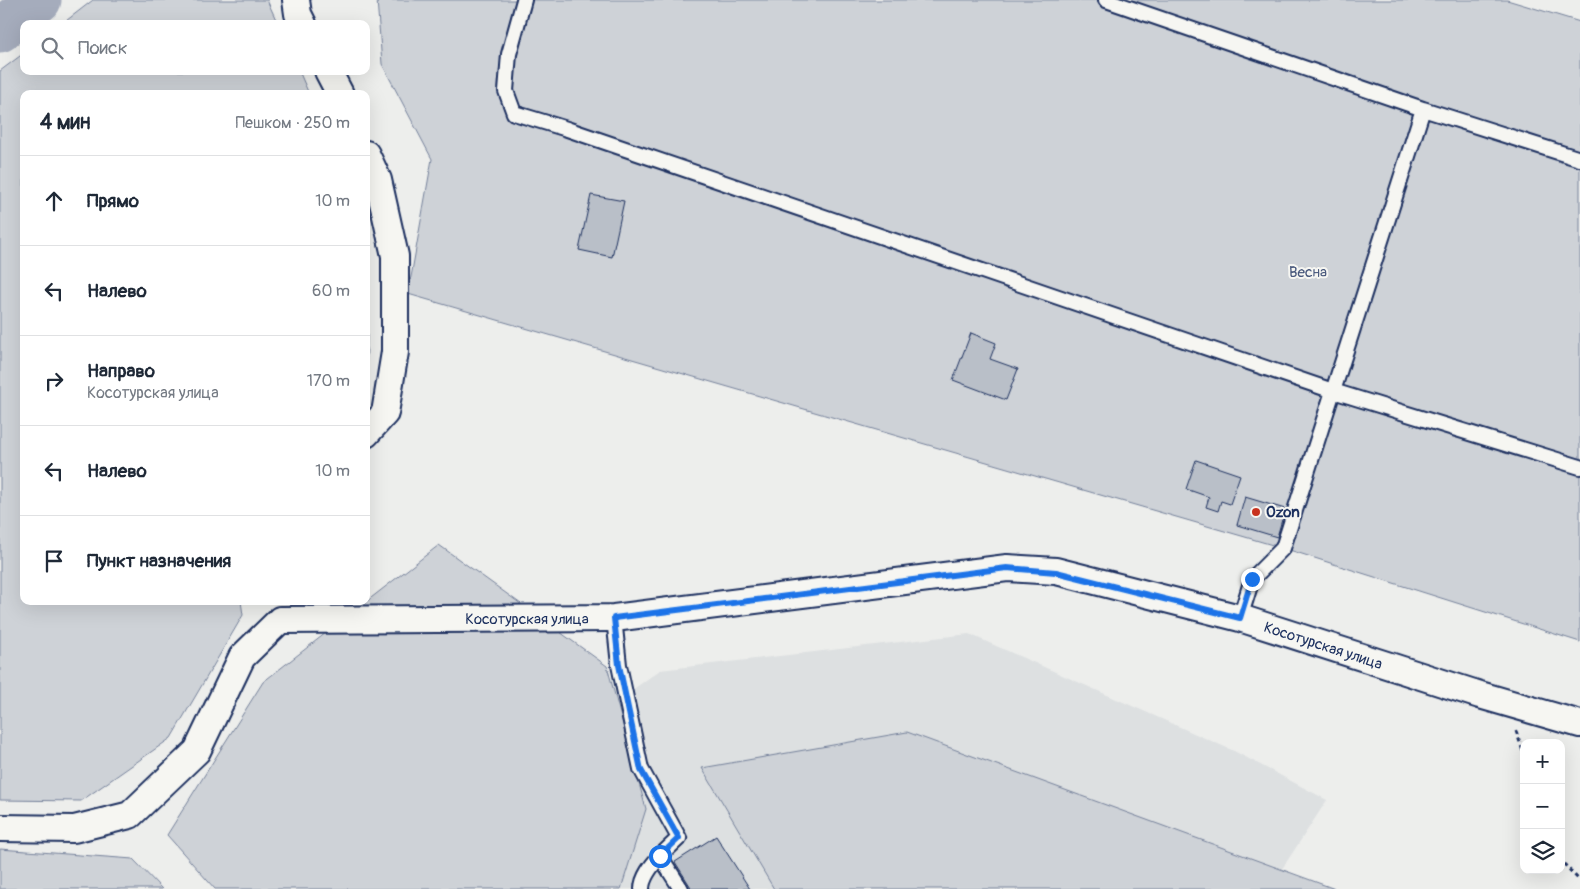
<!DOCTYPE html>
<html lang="ru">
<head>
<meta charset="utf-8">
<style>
	:root { --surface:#fff; --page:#f2f2f3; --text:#1f2937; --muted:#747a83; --line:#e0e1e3 }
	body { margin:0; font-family:Pangolin,sans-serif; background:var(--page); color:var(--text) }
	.controls { position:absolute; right:15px; bottom:15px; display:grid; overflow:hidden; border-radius:10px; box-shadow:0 5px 20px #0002 }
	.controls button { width:45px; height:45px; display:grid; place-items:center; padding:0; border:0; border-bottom:1px solid var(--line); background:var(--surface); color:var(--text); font:25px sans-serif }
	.stop { position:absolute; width:15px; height:15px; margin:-11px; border:4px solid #1a73e8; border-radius:50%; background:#fff }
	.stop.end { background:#1a73e8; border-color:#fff; box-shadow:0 1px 5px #0008 }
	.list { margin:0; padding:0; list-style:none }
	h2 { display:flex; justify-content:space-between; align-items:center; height:65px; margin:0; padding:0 20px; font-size:21px }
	h2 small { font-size:16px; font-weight:400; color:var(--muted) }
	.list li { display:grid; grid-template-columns:32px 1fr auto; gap:15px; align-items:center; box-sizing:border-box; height:90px; padding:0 20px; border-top:1px solid var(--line) }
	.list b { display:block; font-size:19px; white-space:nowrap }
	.list p { margin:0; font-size:16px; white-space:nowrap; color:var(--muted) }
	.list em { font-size:16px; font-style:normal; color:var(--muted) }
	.icon { flex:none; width:28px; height:28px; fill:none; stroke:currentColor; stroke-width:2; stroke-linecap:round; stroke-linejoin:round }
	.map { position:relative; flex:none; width:1580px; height:889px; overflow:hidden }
	.search { position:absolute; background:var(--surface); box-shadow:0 5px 20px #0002; left:20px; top:20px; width:350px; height:55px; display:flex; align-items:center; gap:12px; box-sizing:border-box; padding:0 18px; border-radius:10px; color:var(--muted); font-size:19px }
	.panel { position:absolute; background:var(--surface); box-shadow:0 5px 20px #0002; left:20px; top:90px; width:350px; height:515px; border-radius:10px }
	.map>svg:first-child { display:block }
	.built { fill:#dde0e1 }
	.green { fill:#ced2d7; stroke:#74809a }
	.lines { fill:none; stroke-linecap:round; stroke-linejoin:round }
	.river { stroke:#a5acbc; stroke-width:45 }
	.building { fill:#b9bfc8; stroke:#1b2f5e }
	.lane-casing { stroke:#1b2f5e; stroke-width:18 }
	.street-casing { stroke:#1b2f5e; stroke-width:30 }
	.path { stroke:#1b2f5e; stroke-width:3; stroke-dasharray:4 4; stroke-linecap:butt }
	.lane { stroke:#f6f6f2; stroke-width:14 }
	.street { stroke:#f6f6f2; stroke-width:26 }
	.route { stroke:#1a73e8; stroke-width:6 }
	.poi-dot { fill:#c8321e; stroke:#f6f6f2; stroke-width:2 }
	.labels { text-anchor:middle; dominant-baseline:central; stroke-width:4; stroke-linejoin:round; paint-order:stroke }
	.park-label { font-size:15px; fill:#48587c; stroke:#f6f6f2 }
	.poi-label { font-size:15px; font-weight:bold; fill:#1b2f5e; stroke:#f6f6f2; text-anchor:start }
	.street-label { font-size:15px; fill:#1b2f5e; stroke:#f6f6f2 }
</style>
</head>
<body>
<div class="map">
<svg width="1580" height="889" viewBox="0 0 1580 889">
	<rect width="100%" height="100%" fill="#edeeec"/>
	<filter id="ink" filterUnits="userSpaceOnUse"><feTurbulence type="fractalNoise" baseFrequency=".02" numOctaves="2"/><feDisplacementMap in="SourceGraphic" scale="10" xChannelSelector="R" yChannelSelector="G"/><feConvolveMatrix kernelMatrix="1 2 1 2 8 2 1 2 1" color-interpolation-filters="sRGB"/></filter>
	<g filter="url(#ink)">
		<path class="built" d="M 969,634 L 1234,751 L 1327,800 L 1276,878 L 1266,889 L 575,889 L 553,747 L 660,670 Z"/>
		<path class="green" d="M 93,0 L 267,0 L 278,24 L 62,24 Z
			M 377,0 L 1507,0 L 1580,22 L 1580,642 L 1283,548 L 408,294 L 432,159 L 382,64 Z
			M 24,53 L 24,71 L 299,71 L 309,94 L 24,94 L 24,601 L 241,601 L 243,615 L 171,738 L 81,801 L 0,800 L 0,71 Z
			M 366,232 L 369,238 L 366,387 Z
			M 439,545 L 607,666 L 646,809 L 621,889 L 215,889 L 167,835 L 263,682 Z
			M 907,732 L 1335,889 L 774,889 L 702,768 Z
			M 0,849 L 133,859 L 162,889 L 0,889 Z"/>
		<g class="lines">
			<path class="river" d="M 0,30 L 39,0"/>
		</g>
		<path class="building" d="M 591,195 L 624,201 L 612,257 L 579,250 Z
			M 971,333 L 996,343 L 990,359 L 1018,369 L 1006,400 L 953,380 Z
			M 1196,460 L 1240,475 L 1230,504 L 1221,501 L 1218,511 L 1206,507 L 1209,497 L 1186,489 Z
			M 1245,497 L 1285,509 L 1277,537 L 1237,525 Z
			M 716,836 L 750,889 L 692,889 L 675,862 Z"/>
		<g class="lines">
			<defs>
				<path id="lane" d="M 524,0 L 509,54 L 506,91 L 514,113 L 567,129 L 1333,391 L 1580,467
					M 1106,0 L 1423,109 L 1580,159
					M 614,618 L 619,665 L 641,769 L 679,838 L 660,856 L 681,889
					M 1240,618 L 1252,579 L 1283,548 L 1423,109
					M 642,889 C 642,877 652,865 660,856"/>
				<path id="street" d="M 296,0 L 298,14 L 303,24
					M 328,71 L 340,94
					M 366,154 L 378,180 L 395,256 L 395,352 L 385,413 L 366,434
					M 0,828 L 74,829 L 130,815 L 197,751 L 242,657 L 280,620 L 614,618 L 1007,568 L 1056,571 L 1240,618 L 1480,695 L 1580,724"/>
			</defs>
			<use href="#lane" class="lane-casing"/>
			<use href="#street" class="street-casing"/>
			<path class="path" d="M 1516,731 L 1524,754
				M 1561,856 L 1564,864 L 1580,881"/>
			<use href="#lane" class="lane"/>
			<use href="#street" class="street"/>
		</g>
	</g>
	<g class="lines" filter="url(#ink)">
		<path class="route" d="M 660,856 L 679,838 L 641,770 L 619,665 L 614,618 L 1007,568 L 1056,572 L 1240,618 L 1252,579"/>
	</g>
	<circle class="poi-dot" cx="1256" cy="512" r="5"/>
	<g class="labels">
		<g class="park-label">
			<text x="1308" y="272">Весна</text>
		</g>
		<g class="poi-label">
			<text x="1266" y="512">Ozon</text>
		</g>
		<g class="street-label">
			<text x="527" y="619">Косотурская улица</text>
			<text transform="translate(1323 646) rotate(18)">Косотурская улица</text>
		</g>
	</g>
</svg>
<div class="controls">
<button>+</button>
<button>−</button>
<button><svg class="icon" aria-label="layers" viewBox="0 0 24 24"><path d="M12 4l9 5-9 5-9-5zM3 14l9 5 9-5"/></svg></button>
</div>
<div class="stop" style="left:660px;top:856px"></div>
<div class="stop end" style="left:1252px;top:579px"></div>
<div class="search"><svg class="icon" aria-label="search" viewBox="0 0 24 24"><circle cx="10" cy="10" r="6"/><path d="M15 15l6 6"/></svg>Поиск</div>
<section class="panel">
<h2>4 мин<small>Пешком · 250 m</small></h2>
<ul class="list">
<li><svg class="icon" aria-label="ahead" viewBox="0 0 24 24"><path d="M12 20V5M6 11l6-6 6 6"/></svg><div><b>Прямо</b></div><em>10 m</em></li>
<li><svg class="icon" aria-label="left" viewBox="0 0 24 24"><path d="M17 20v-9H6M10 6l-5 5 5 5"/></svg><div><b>Налево</b></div><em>60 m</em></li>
<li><svg class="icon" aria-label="right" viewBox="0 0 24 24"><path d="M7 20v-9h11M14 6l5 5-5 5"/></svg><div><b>Направо</b><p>Косотурская улица</p></div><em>170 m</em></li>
<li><svg class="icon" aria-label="left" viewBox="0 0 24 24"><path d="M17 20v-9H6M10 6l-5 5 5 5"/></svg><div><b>Налево</b></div><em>10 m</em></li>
<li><svg class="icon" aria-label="arrive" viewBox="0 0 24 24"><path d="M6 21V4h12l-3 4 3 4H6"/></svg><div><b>Пункт назначения</b></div></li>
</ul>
</section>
</div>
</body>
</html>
